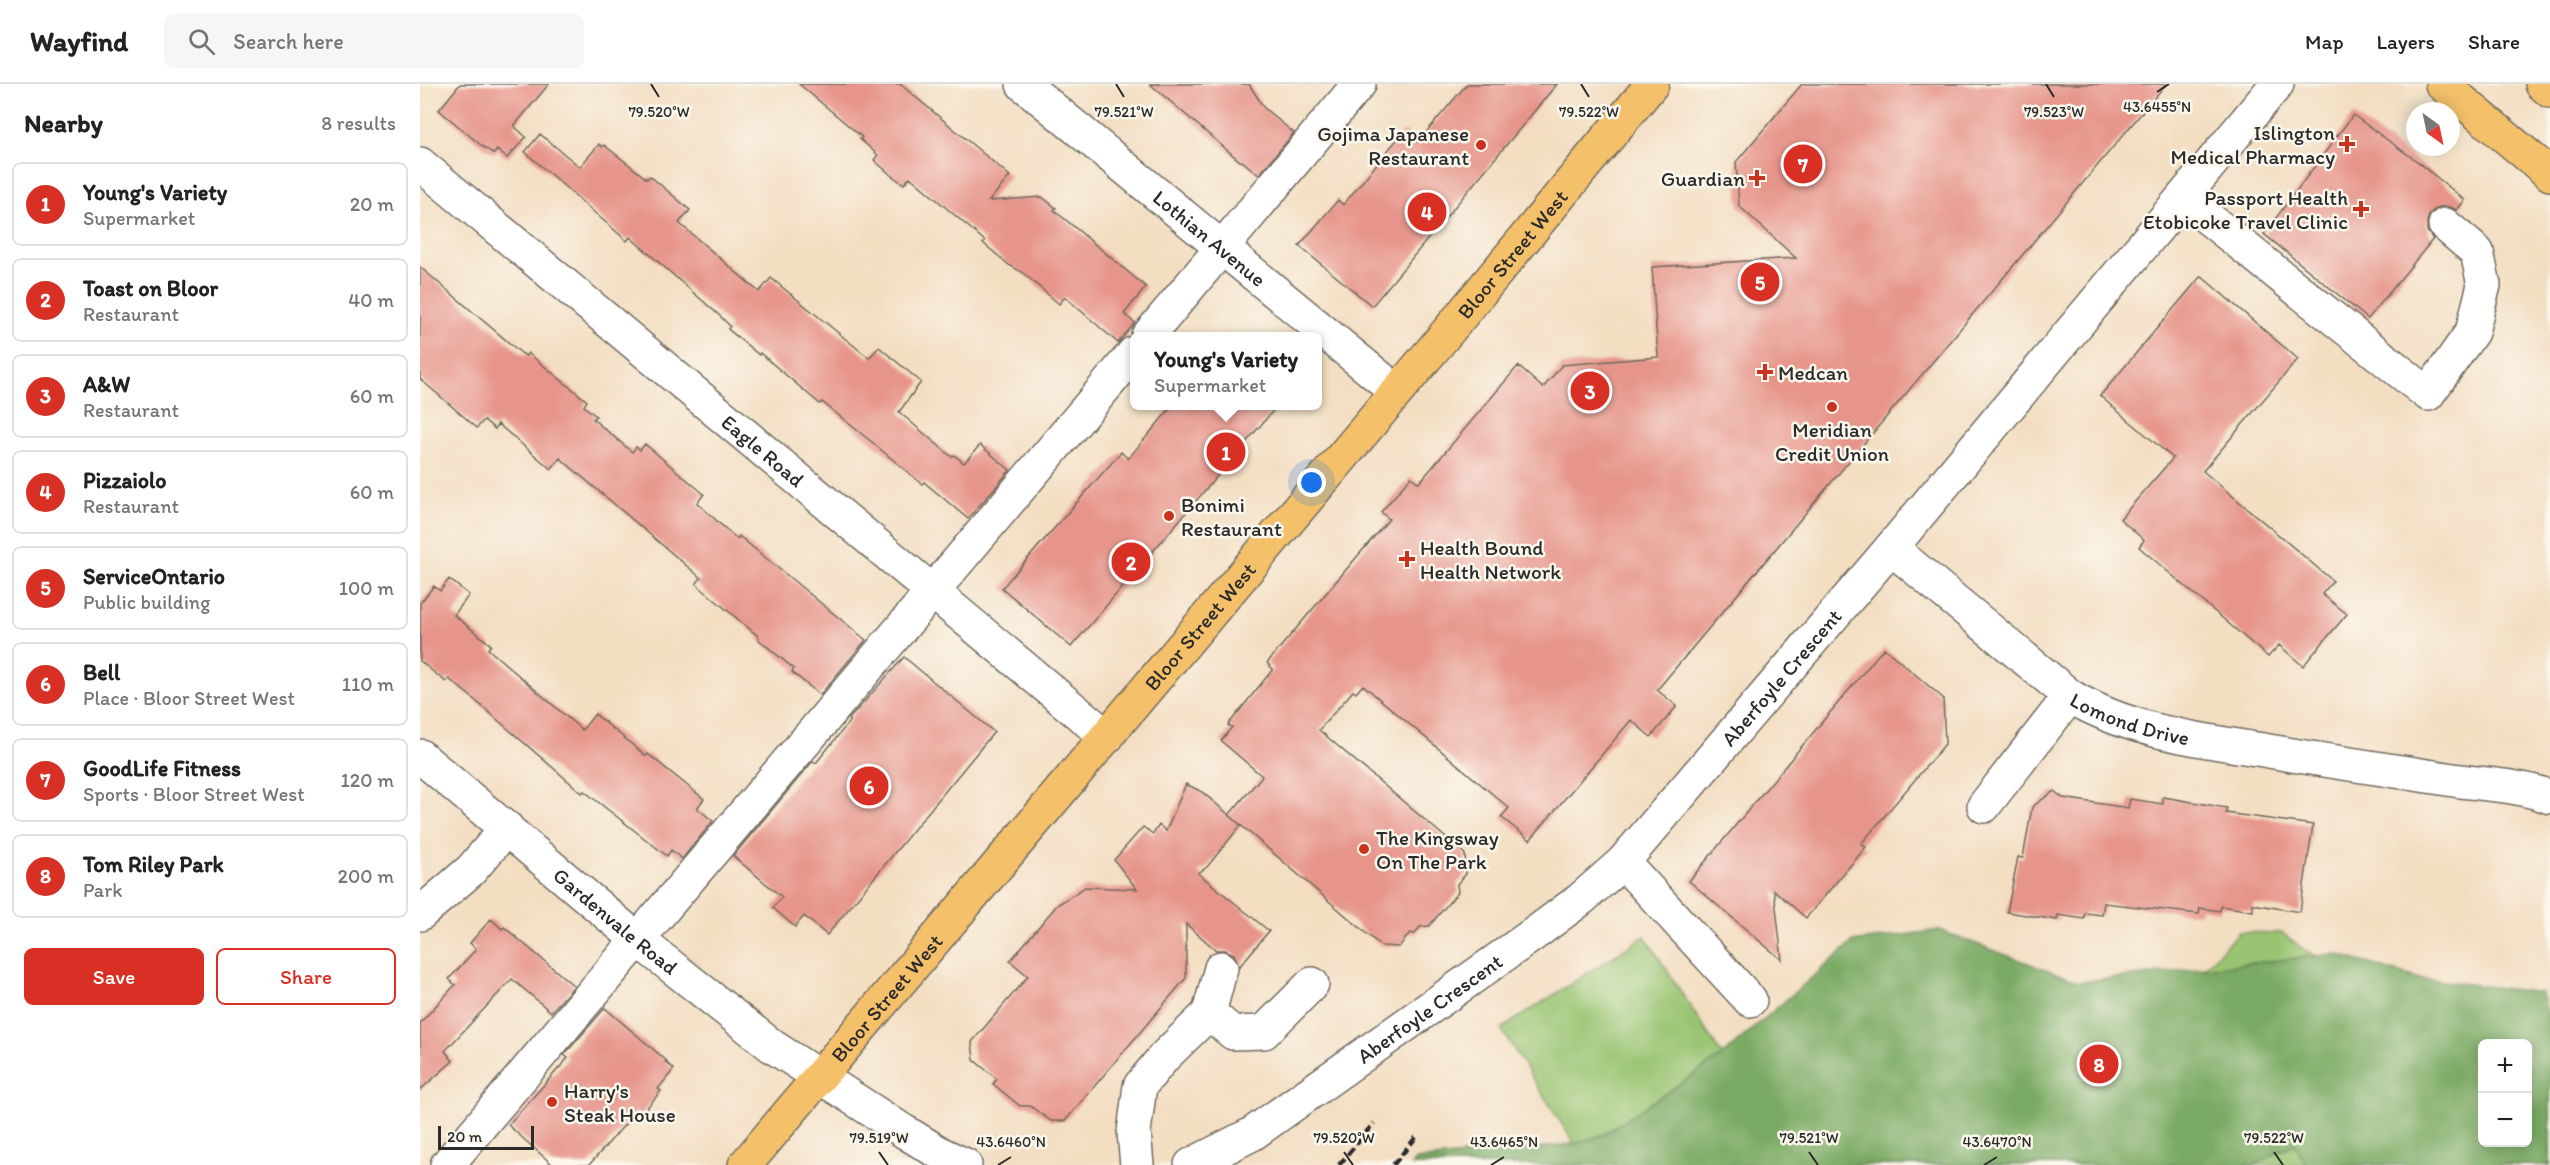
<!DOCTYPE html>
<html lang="en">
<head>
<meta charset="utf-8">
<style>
	:root { --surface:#fff; --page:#f6f6f6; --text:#222; --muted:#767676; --line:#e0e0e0; --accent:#d93025 }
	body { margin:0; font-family:Itim,sans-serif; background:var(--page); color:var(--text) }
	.controls { position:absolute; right:18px; bottom:18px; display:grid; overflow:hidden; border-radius:9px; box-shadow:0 3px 15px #0003 }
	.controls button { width:54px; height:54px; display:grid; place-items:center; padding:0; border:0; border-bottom:2px solid var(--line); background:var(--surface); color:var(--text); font:30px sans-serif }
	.compass { position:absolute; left:1986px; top:18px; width:54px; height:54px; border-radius:50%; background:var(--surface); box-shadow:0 3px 15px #0003; rotate:147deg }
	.scale { position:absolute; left:18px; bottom:15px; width:96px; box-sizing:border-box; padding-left:6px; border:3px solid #2b2b2b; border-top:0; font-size:16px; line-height:21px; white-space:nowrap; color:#2b2b2b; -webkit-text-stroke:4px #fbf7ec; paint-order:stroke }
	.you { position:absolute; left:892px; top:399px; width:21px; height:21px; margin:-15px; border:4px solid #fff; border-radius:50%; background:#1a73e8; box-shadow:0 0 0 9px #1a73e833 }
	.badge { display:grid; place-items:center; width:39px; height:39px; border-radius:50%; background:var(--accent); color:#fff; font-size:20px; font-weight:700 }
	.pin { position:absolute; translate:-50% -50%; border:3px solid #fff; box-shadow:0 2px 6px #0006 }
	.popup { position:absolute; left:710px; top:248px; width:192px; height:78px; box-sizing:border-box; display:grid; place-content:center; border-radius:9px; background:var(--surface); filter:drop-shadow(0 2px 4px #0005); font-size:20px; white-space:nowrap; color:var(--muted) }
	.popup b { font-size:22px; color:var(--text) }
	.popup::after { content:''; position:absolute; left:50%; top:100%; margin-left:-12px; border:12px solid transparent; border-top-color:var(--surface) }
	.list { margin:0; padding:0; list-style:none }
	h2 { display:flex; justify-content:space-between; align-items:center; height:78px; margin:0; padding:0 24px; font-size:26px }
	h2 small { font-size:20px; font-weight:400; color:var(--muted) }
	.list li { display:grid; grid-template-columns:39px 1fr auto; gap:18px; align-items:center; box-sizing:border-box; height:84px; margin:0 12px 12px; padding:0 12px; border:2px solid var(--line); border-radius:9px }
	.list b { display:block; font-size:22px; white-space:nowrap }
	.list p { margin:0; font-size:20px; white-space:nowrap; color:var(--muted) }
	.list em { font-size:20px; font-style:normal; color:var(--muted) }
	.actions { display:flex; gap:12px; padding:18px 24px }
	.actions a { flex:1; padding:14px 0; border:2px solid var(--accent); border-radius:9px; text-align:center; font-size:21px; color:var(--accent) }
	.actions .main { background:var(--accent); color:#fff }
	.icon { flex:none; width:33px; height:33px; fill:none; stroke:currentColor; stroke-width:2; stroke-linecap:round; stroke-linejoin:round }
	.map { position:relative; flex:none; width:2130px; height:1081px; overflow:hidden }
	header { display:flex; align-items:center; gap:36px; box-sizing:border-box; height:84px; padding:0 30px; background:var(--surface); border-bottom:2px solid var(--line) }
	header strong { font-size:28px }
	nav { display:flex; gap:33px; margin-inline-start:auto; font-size:21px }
	.search { width:420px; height:54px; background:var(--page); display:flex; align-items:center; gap:15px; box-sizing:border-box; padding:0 21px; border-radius:9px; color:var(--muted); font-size:22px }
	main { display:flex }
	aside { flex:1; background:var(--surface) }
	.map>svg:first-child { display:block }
	.green { fill:#99c572; stroke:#62784e; stroke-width:1.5; fill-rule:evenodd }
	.forest { fill:#7aaa64; stroke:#526a48; stroke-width:1.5; fill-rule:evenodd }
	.building { fill:#e7958b }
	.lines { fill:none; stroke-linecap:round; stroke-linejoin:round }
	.minor-casing { stroke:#716a60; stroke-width:36 }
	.major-casing { stroke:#716a60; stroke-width:36 }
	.minor { stroke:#fff; stroke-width:33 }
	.major { stroke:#f4c16b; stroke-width:33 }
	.rail { stroke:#2b2b2b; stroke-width:4.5; stroke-dasharray:9 4.5; stroke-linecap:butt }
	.ticks { fill:none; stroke:#2b2b2b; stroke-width:2 }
	.poi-dot { fill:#c8321e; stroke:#fbf7ec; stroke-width:2 }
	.labels { text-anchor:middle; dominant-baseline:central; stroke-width:5; stroke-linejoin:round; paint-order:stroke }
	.poi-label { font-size:21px; fill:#2b2b2b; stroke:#fbf7ec; text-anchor:start }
	.street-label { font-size:21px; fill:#2b2b2b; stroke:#fbf7ec }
	.ticks-label { font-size:15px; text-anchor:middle; fill:#2b2b2b; stroke:#fbf7ec; stroke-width:5; stroke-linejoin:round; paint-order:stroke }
</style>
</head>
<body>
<header>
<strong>Wayfind</strong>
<div class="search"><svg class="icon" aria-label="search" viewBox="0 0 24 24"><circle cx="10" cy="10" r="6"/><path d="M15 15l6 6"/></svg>Search here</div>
<nav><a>Map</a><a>Layers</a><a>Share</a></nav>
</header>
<main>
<aside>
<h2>Nearby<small>8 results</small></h2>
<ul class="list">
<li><span class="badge">1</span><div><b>Young's Variety</b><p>Supermarket</p></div><em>20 m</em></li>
<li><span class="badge">2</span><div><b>Toast on Bloor</b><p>Restaurant</p></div><em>40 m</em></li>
<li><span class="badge">3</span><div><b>A&amp;W</b><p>Restaurant</p></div><em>60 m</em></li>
<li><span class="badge">4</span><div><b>Pizzaiolo</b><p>Restaurant</p></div><em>60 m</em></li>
<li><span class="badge">5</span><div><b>ServiceOntario</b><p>Public building</p></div><em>100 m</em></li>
<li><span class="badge">6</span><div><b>Bell</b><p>Place · Bloor Street West</p></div><em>110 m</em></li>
<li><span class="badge">7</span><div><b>GoodLife Fitness</b><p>Sports · Bloor Street West</p></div><em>120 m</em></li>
<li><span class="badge">8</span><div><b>Tom Riley Park</b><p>Park</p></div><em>200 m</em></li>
</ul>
<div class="actions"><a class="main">Save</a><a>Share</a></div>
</aside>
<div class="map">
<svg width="2130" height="1081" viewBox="0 0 2130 1081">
	<rect width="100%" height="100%" fill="#fbf7ec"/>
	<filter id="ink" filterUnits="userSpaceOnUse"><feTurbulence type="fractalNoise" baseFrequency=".0167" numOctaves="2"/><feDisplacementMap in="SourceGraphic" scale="12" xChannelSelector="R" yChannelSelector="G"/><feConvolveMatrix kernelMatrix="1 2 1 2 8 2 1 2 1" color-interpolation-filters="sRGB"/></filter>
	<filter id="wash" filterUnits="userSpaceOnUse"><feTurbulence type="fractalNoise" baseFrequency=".008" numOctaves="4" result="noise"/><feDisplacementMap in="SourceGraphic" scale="24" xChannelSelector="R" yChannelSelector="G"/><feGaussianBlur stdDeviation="1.35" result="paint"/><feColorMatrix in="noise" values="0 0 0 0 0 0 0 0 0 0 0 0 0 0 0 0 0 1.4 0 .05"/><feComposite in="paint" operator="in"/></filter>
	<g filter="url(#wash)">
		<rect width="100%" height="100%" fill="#f3dec2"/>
		<path class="green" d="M 1819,848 L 1862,849 L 1886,867 L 1949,896 L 1976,912 L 2130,933 L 2130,1081 L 1130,1081 L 1158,1065 L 1081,945 L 1225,852 L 1303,973 L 1725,945 ZM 2062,960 L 2108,960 L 2108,1058 L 2062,1058 Z"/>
		<path class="forest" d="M 1519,846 L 1658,898 L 1916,870 L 1997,894 L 2122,909 L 2130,939 L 2130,1081 L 1886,1081 L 1875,1060 L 1834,1081 L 992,1081 L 996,1076 L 1153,1060 L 1182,1051 L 1299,974 L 1433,858 ZM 2062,960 L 2108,960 L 2108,1058 L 2062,1058 Z"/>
		<g id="blocks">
			<path class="building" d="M 40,0 L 129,0 L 94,42 L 106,53 L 87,74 L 77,66 L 74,70 L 62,62 L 19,26 Z
				M 379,0 L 480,0 L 590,92 L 569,117 L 622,113 L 636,124 L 634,126 L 726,203 L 704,230 L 715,239 L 713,241 L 698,259 L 645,213 L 639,220 L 602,188 L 589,181 L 563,159 L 565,157 L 490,93 L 484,100 L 472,92 L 454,76 L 458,71 L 440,55 L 442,53 Z
				M 730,0 L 829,0 L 844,24 L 874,49 L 839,91 L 822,77 L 821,78 Z
				M 1047,0 L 1137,0 L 952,222 L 879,162 L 918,116 L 923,121 L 984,47 L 998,58 Z
				M 1382,0 L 1746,0 L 1237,606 L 1257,622 L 1231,653 L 1211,636 L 1110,756 L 1081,733 L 1089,724 L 943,601 L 936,609 L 933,607 L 899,646 L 1045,770 L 1046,790 L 1037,800 L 1038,808 L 1009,842 L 1000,843 L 995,850 L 990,849 L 979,863 L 961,862 L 809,731 L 842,692 L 801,657 L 812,643 L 808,641 L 853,585 L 847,579 L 969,435 L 961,428 L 991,393 L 999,399 L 1098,282 L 1123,304 L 1142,281 L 1238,273 L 1232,183 L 1376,174 L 1319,122 L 1316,78 Z
				M 1933,31 L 1998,78 L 2045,116 L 2037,126 L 2029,123 L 2019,123 L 2010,129 L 2007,137 L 2007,147 L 2013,155 L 1948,235 L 1844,150 Z
				M 120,50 L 160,83 L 179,60 L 182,63 L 184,61 L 227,95 L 230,92 L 270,126 L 259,139 L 339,208 L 351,194 L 449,274 L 459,263 L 501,298 L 479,328 L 532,373 L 534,371 L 544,379 L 560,361 L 590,386 L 548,435 L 504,398 L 502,400 L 453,359 L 402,318 L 400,320 L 340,269 L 339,271 L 308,245 L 310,242 L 300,232 L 210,153 L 207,157 L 105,68 Z
				M 0,183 L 101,269 L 106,272 L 108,269 L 167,317 L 164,322 L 176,332 L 173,335 L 212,368 L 216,363 L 220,366 L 225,360 L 284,410 L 277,419 L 317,455 L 319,452 L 446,556 L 400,611 L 372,588 L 374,585 L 338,555 L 339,553 L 276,500 L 281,494 L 140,374 L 131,385 L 78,340 L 75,345 L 64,336 L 57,344 L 0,295 Z
				M 1781,192 L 1878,275 L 1783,387 L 1913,497 L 1902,510 L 1927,530 L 1883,582 L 1859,561 L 1848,573 L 1719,463 L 1724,456 L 1700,435 L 1753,374 L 1680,312 Z
				M 753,321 L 858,321 L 651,563 L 582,504 L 701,368 L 708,375 Z
				M 29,495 L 49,511 L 34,531 L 71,561 L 68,565 L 162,646 L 175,630 L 226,672 L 228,670 L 284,715 L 277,724 L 293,737 L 262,775 L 251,766 L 247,772 L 164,707 L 162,709 L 49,611 L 29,595 L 26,598 L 0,577 L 0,519 L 14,502 L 20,507 Z
				M 1464,564 L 1523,614 L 1525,660 L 1441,760 L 1446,763 L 1386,834 L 1354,806 L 1362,876 L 1269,797 Z
				M 484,573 L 574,648 L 407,851 L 384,832 L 375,843 L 353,824 L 362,813 L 313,772 L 393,677 L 396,679 L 430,637 L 429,635 Z
				M 766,700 L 782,708 L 821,741 L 787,783 L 778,789 L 849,847 L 819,883 L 814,870 L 805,866 L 796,866 L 766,840 L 766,894 L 645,1037 L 631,1037 L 610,1022 L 600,1022 L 573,1000 L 577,995 L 554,976 L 552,958 L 608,892 L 590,877 L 637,821 L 665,803 L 717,805 L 694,776 L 723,743 L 733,750 L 739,741 L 746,747 Z
				M 1634,707 L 1643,714 L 1708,724 L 1710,715 L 1743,720 L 1743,713 L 1807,724 L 1806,729 L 1893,741 L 1880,828 L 1833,820 L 1833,827 L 1801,822 L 1800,827 L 1780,824 L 1779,830 L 1684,819 L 1682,831 L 1665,829 L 1664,835 L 1638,831 L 1637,836 L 1587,828 L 1598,773 L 1603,774 L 1612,723 Z
				M 71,835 L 82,845 L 84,843 L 154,902 L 131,928 L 92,895 L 25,967 L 33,977 L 0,1006 L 0,939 L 35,901 L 29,895 L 56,865 L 50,859 Z
				M 185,924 L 247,977 L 245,978 L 254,985 L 238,1005 L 241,1007 L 220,1032 L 216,1028 L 169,1081 L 133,1081 L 88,1041 L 148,974 L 144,971 Z"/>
		</g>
	</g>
	<g filter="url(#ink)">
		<use href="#blocks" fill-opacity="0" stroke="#716a60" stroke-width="1.5"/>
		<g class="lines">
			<defs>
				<g id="minor">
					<path id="s1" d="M 603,0 L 976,307"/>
					<path id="s2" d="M 0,80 L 687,653"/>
					<path d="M 1763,114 L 2008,310 L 2052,248 L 2064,201 L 2057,168 L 2025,141"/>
					<path d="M 728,252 L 939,0"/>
					<path id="s3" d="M 1471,464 L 1650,612 C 1706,646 1773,655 1837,665 C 1900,676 1964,685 2027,695 C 2061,701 2098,700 2130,713"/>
					<path id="s4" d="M 0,672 L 218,856 L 352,962 L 485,1048 L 523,1071 L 545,1081"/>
					<path d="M 1564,722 L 1650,612"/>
					<path d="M 1203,778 L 1330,916"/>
					<path d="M 0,830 L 51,786 L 87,744"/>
					<path d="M 789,929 L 813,949 L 844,948 L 892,900"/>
					<path d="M 27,1081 L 714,269"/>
					<path d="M 717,1081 L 714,1048 L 720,1002 L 744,973 L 789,929 L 801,884"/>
					<path id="s5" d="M 771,1081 L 832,1050 L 1118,847 L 1161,815 L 1203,778 L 1471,464 L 1857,0"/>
				</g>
				<g id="major">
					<path d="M 2022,0 L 2130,90"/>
					<path d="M 2122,0 L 2130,7"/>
					<path id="s6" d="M 325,1081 L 1020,257 L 1232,0"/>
				</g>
			</defs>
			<use href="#minor" class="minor-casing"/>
			<use href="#major" class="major-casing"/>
			<use href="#minor" class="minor"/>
			<use href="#major" class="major"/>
			<path class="rail" d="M 919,1081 L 954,1039
				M 973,1081 L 998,1051"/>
		</g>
	</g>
	<path class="ticks" d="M 231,0 L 239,13M 696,0 L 704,13M 1161,0 L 1169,13M 1626,0 L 1634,13M 1737,8 L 1749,0M 459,1068 L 468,1081M 924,1068 L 933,1081M 1389,1068 L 1398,1081M 1854,1068 L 1863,1081M 578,1081 L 591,1073M 1071,1081 L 1084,1073M 1564,1081 L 1577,1073"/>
	<g class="poi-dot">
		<path d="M1924 51h6v6h6v6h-6v6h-6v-6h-6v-6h6z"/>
		<circle cx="1061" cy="61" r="6"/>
		<path d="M1334 85h6v6h6v6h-6v6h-6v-6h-6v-6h6z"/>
		<path d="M1938 116h6v6h6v6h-6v6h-6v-6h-6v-6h6z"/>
		<path d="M1342 279h6v6h6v6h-6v6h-6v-6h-6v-6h6z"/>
		<circle cx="1412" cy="323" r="6"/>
		<circle cx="749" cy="432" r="6"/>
		<path d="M984 466h6v6h6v6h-6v6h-6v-6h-6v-6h6z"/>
		<circle cx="944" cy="765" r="6"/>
		<circle cx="132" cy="1018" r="6"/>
	</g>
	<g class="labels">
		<g class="poi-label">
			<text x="1915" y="48" text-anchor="end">Islington<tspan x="1915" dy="24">Medical Pharmacy</tspan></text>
			<text x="1049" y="49" text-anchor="end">Gojima Japanese<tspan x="1049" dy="24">Restaurant</tspan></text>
			<text x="1325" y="94" text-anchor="end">Guardian</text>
			<text x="1928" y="113" text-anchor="end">Passport Health<tspan x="1928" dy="24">Etobicoke Travel Clinic</tspan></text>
			<text x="1358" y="288">Medcan</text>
			<text x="1412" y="345" text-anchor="middle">Meridian<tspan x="1412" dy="24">Credit Union</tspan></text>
			<text x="761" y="420">Bonimi<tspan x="761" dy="24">Restaurant</tspan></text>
			<text x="1000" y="463">Health Bound<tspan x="1000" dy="24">Health Network</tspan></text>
			<text x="956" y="753">The Kingsway<tspan x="956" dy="24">On The Park</tspan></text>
			<text x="144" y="1006">Harry's<tspan x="144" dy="24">Steak House</tspan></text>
		</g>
		<g class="street-label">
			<text stroke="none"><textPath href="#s1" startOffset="242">Lothian Avenue</textPath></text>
			<text stroke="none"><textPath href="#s6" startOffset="1191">Bloor Street West</textPath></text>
			<text stroke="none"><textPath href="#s2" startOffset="447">Eagle Road</textPath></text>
			<text stroke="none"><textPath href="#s6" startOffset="705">Bloor Street West</textPath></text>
			<text stroke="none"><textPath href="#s5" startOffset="772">Aberfoyle Crescent</textPath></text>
			<text stroke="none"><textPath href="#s3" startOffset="297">Lomond Drive</textPath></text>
			<text stroke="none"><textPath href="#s4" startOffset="256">Gardenvale Road</textPath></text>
			<text stroke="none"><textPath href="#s6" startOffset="219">Bloor Street West</textPath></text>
			<text stroke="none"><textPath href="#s5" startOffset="286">Aberfoyle Crescent</textPath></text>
		</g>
	</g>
	<g class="ticks-label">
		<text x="1737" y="28">43.6455°N</text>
		<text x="239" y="33">79.520°W</text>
		<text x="704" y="33">79.521°W</text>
		<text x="1169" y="33">79.522°W</text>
		<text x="1634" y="33">79.523°W</text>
		<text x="459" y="1059">79.519°W</text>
		<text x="924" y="1059">79.520°W</text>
		<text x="1389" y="1059">79.521°W</text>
		<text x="1854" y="1059">79.522°W</text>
		<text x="591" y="1063">43.6460°N</text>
		<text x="1084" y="1063">43.6465°N</text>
		<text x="1577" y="1063">43.6470°N</text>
	</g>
</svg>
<div class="controls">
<button>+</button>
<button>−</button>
</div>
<svg class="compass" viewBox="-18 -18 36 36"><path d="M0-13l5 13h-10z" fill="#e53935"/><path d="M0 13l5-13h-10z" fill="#767676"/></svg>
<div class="scale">20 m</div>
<div class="you"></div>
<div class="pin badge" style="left:806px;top:368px">1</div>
<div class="popup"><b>Young's Variety</b>Supermarket</div>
<div class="pin badge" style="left:711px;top:478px">2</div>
<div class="pin badge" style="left:1170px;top:307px">3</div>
<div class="pin badge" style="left:1007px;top:128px">4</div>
<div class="pin badge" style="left:1340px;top:198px">5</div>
<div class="pin badge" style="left:449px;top:702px">6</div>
<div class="pin badge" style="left:1383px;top:80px">7</div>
<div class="pin badge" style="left:1679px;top:980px">8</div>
</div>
</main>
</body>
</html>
